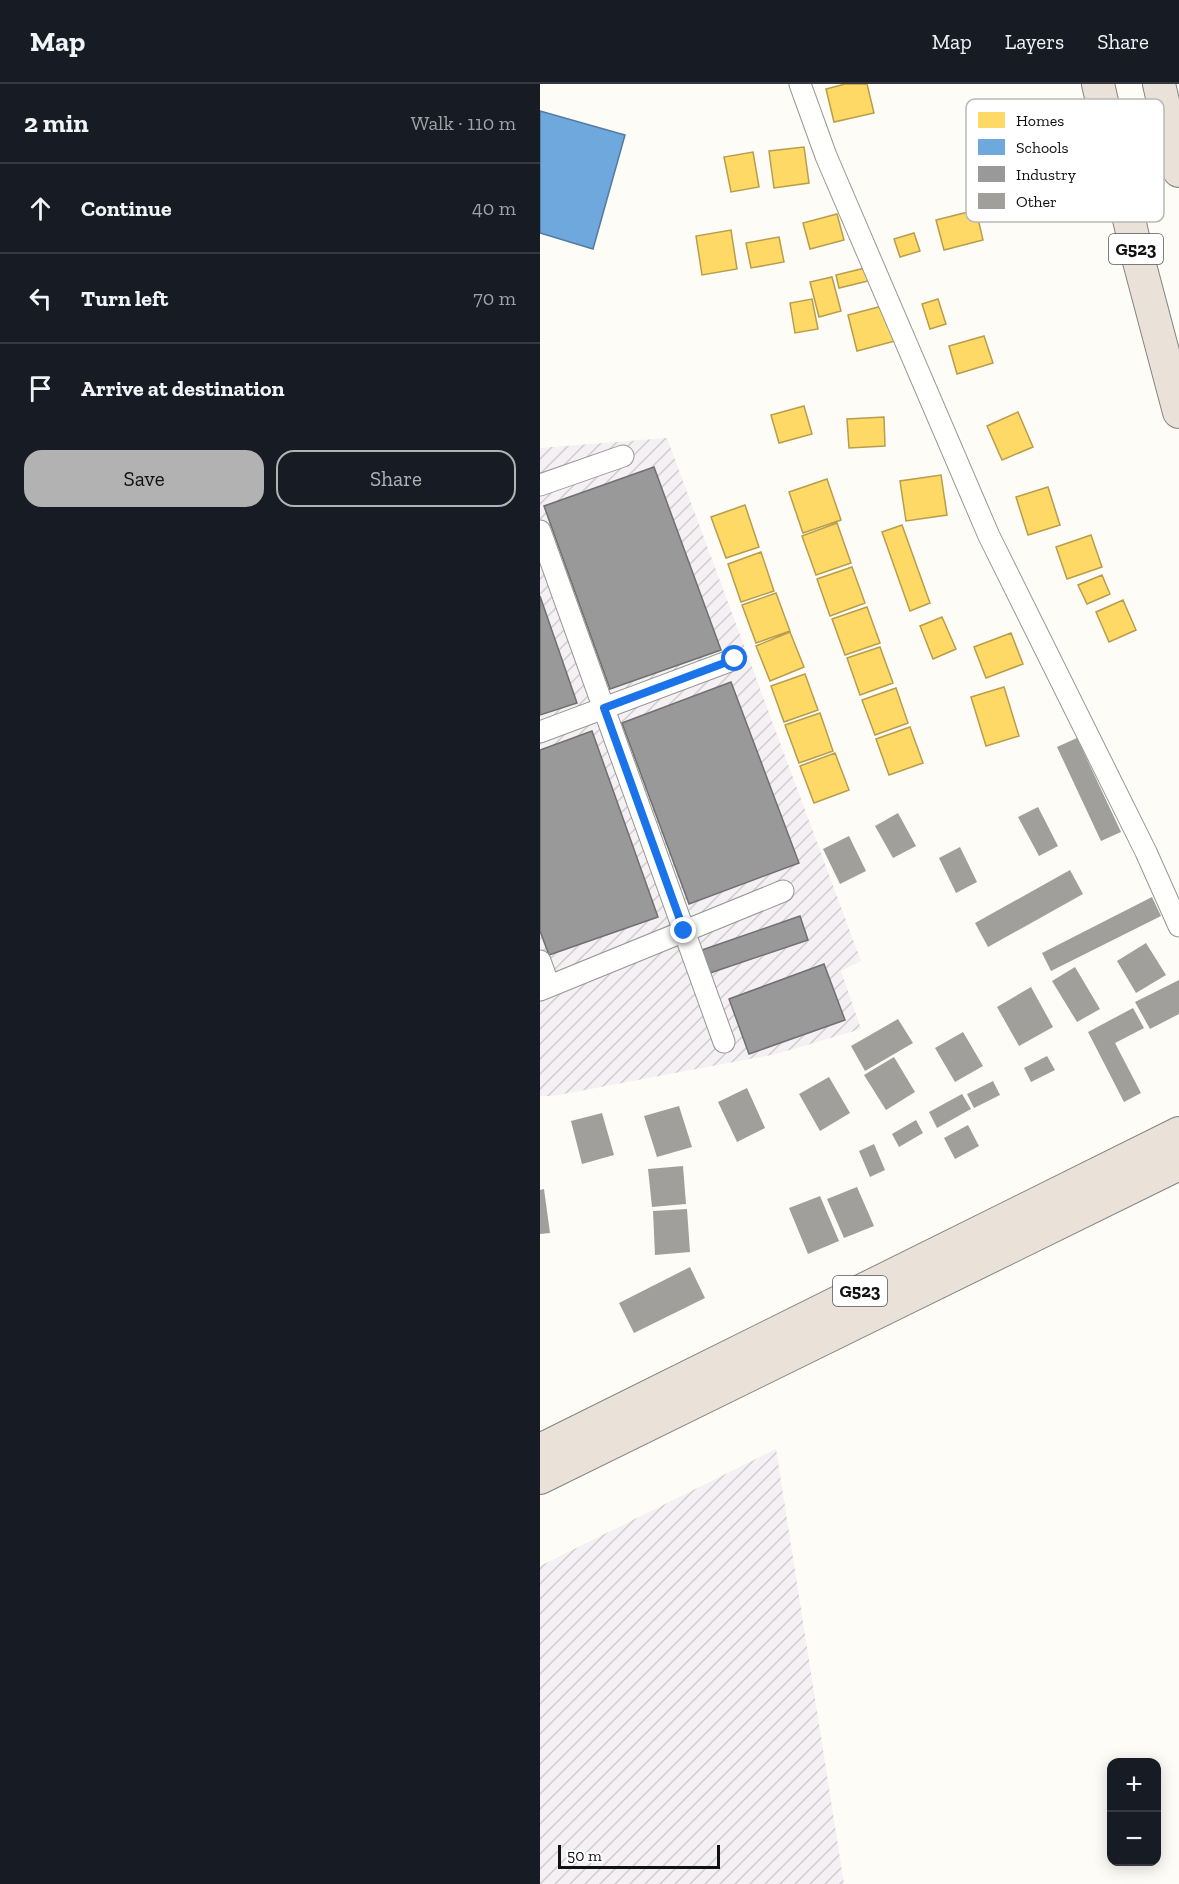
<!DOCTYPE html>
<html lang="en">
<head>
<meta charset="utf-8">
<style>
	:root { --surface:#171b24; --page:#242831; --text:#f1f3f6; --muted:#9ea1a6; --line:#363941; --accent:#b2b2b3 }
	body { margin:0; font-family:"Zilla Slab",serif; background:var(--page); color:var(--text) }
	.controls { position:absolute; right:18px; bottom:18px; display:grid; overflow:hidden; border-radius:12px; box-shadow:0 3px 15px #0003 }
	.controls button { width:54px; height:54px; display:grid; place-items:center; padding:0; border:0; border-bottom:2px solid var(--line); background:var(--surface); color:var(--text); font:30px sans-serif }
	.scale { position:absolute; left:18px; bottom:15px; width:162px; box-sizing:border-box; padding-left:6px; border:3px solid #111; border-top:0; font-size:16px; line-height:21px; white-space:nowrap; color:#111; -webkit-text-stroke:4px #fff; paint-order:stroke }
	.stop { position:absolute; width:18px; height:18px; margin:-14px; border:4px solid #1a73e8; border-radius:50%; background:#fff }
	.stop.end { background:#1a73e8; border-color:#fff; box-shadow:0 2px 6px #0008 }
	.list { margin:0; padding:0; list-style:none }
	h2 { display:flex; justify-content:space-between; align-items:center; height:78px; margin:0; padding:0 24px; font-size:26px }
	h2 small { font-size:20px; font-weight:400; color:var(--muted) }
	.list li { display:grid; grid-template-columns:39px 1fr auto; gap:18px; align-items:center; box-sizing:border-box; height:90px; padding:0 24px; border-top:2px solid var(--line) }
	.list b { display:block; font-size:22px; white-space:nowrap }
	.list em { font-size:20px; font-style:normal; color:var(--muted) }
	.actions { display:flex; gap:12px; padding:18px 24px }
	.actions a { flex:1; padding:14px 0; border:2px solid var(--accent); border-radius:18px; text-align:center; font-size:21px; color:var(--accent) }
	.actions .main { background:var(--accent); color:#111 }
	.icon { flex:none; width:33px; height:33px; fill:none; stroke:currentColor; stroke-width:2; stroke-linecap:round; stroke-linejoin:round }
	.map { position:relative; flex:none; width:639px; height:1800px; overflow:hidden }
	header { display:flex; align-items:center; gap:36px; box-sizing:border-box; height:84px; padding:0 30px; background:var(--surface); border-bottom:2px solid var(--line) }
	header strong { font-size:28px }
	nav { display:flex; gap:33px; margin-inline-start:auto; font-size:21px }
	main { display:flex }
	aside { flex:1; background:var(--surface) }
	.map>svg:first-child { display:block }
	.industrial { fill:url(#industrial-furrows) }
	.homes { fill:#ffd966; stroke:#b89d4c; stroke-width:1.5 }
	.schools { fill:#6fa8dc; stroke:#537b9f; stroke-width:1.5 }
	.industry { fill:#999; stroke:#707070; stroke-width:1.5 }
	.building { fill:#a19f9c }
	.lines { fill:none; stroke-linecap:round; stroke-linejoin:round }
	.minor-casing { stroke:#979795; stroke-width:23 }
	.highway-casing { stroke:#858482; stroke-width:34 }
	.minor { stroke:#fffffe; stroke-width:21 }
	.highway { stroke:#eae1d8; stroke-width:32 }
	.route { stroke:#1a73e8; stroke-width:8 }
	.labels { text-anchor:middle; dominant-baseline:central; stroke-width:6; stroke-linejoin:round; paint-order:stroke }
	.shield { fill:#fff; stroke:#585858; stroke-width:1.5 }
	.shield-label { font-size:18px; font-weight:bold; fill:#111 }
	.key { fill:#fff; stroke:#b8b8b8; stroke-width:1.5 }
	.key-label { font-size:16px; fill:#111 }
</style>
</head>
<body>
<header>
<strong>Map</strong>
<nav><a>Map</a><a>Layers</a><a>Share</a></nav>
</header>
<main>
<aside>
<h2>2 min<small>Walk · 110 m</small></h2>
<ul class="list">
<li><svg class="icon" aria-label="ahead" viewBox="0 0 24 24"><path d="M12 20V5M6 11l6-6 6 6"/></svg><div><b>Continue</b></div><em>40 m</em></li>
<li><svg class="icon" aria-label="left" viewBox="0 0 24 24"><path d="M17 20v-9H6M10 6l-5 5 5 5"/></svg><div><b>Turn left</b></div><em>70 m</em></li>
<li><svg class="icon" aria-label="arrive" viewBox="0 0 24 24"><path d="M6 21V4h12l-3 4 3 4H6"/></svg><div><b>Arrive at destination</b></div></li>
</ul>
<div class="actions"><a class="main">Save</a><a>Share</a></div>
</aside>
<div class="map">
<svg width="639" height="1800" viewBox="0 0 639 1800">
	<defs>
		<pattern id="industrial-furrows" width="10" height="10" patternUnits="userSpaceOnUse" patternTransform="scale(1.5)"><rect width="10" height="10" fill="#f5f0f3"/><path d="M-1 1l2-2M0 10L10 0M9 11l2-2" fill="none" stroke="#d1cdcf"/></pattern>
	</defs>
	<rect width="100%" height="100%" fill="#fdfcf7"/>
	<path class="industrial" d="M 127,354 L 321,877 L 301,887 L 321,945 L 236,970 L 13,1012 L 0,1012 L 0,364 Z
		M 236,1365 L 304,1800 L 0,1800 L 0,1482 Z"/>
	<path class="homes" d="M 305,0 L 327,0 L 334,29 L 294,38 L 286,5 Z
		M 264,63 L 269,99 L 234,104 L 229,67 Z
		M 213,68 L 219,103 L 191,108 L 184,73 Z
		M 436,126 L 443,156 L 404,166 L 396,136 Z
		M 297,130 L 304,156 L 270,165 L 263,139 Z
		M 191,146 L 197,185 L 162,191 L 156,152 Z
		M 374,149 L 380,167 L 360,173 L 354,155 Z
		M 239,153 L 244,178 L 211,184 L 206,159 Z
		M 325,184 L 328,197 L 299,204 L 296,191 Z
		M 292,193 L 301,227 L 279,233 L 270,198 Z
		M 272,215 L 278,245 L 255,249 L 250,219 Z
		M 398,215 L 406,240 L 390,245 L 382,220 Z
		M 346,221 L 355,257 L 317,267 L 308,231 Z
		M 444,252 L 453,279 L 417,290 L 409,262 Z
		M 264,322 L 272,350 L 239,359 L 231,331 Z
		M 478,328 L 493,363 L 462,376 L 447,342 Z
		M 344,333 L 345,362 L 309,364 L 307,335 Z
		M 401,391 L 407,431 L 366,437 L 360,397 Z
		M 287,395 L 301,436 L 263,449 L 249,408 Z
		M 508,403 L 520,441 L 488,451 L 476,413 Z
		M 205,421 L 219,463 L 186,474 L 171,433 Z
		M 297,439 L 311,479 L 276,491 L 262,452 Z
		M 362,441 L 390,519 L 370,527 L 342,448 Z
		M 551,451 L 562,483 L 527,495 L 516,463 Z
		M 221,468 L 234,507 L 201,518 L 188,480 Z
		M 312,483 L 325,519 L 290,532 L 277,495 Z
		M 562,491 L 570,510 L 547,520 L 538,501 Z
		M 236,509 L 250,547 L 216,559 L 202,521 Z
		M 583,516 L 596,546 L 569,558 L 556,528 Z
		M 327,523 L 340,559 L 305,571 L 292,535 Z
		M 402,533 L 416,565 L 393,575 L 380,542 Z
		M 250,548 L 264,583 L 230,597 L 216,562 Z
		M 471,549 L 483,580 L 446,594 L 434,563 Z
		M 340,563 L 353,599 L 320,611 L 307,574 Z
		M 265,590 L 278,626 L 244,638 L 231,602 Z
		M 464,603 L 479,652 L 446,662 L 431,613 Z
		M 356,604 L 368,639 L 335,651 L 322,616 Z
		M 280,629 L 293,667 L 259,679 L 245,641 Z
		M 370,643 L 383,679 L 349,691 L 336,655 Z
		M 295,669 L 309,706 L 274,719 L 260,682 Z"/>
	<path class="schools" d="M 0,27 L 85,51 L 53,165 L 0,149 Z"/>
	<path class="industry" d="M 114,383 L 181,566 L 70,605 L 4,422 Z
		M 0,512 L 37,619 L 0,631 Z
		M 191,598 L 259,779 L 149,820 L 82,639 Z
		M 52,647 L 118,833 L 9,871 L 0,847 L 0,666 Z
		M 260,832 L 268,856 L 170,889 L 162,866 Z
		M 284,880 L 305,936 L 209,970 L 189,915 Z"/>
	<path class="building" d="M 537,654 L 581,748 L 561,757 L 517,663 Z
		M 498,723 L 518,762 L 499,772 L 478,733 Z
		M 358,729 L 376,762 L 353,774 L 335,742 Z
		M 309,752 L 326,787 L 300,800 L 283,765 Z
		M 420,763 L 437,798 L 416,809 L 399,774 Z
		M 530,786 L 543,810 L 448,863 L 435,839 Z
		M 612,813 L 621,832 L 511,887 L 502,869 Z
		M 606,859 L 626,891 L 596,909 L 577,877 Z
		M 535,883 L 560,925 L 537,938 L 512,897 Z
		M 639,896 L 639,930 L 610,945 L 595,918 Z
		M 491,903 L 513,943 L 479,962 L 457,923 Z
		M 593,924 L 604,944 L 575,959 L 601,1009 L 584,1018 L 548,948 Z
		M 358,935 L 373,959 L 325,987 L 311,962 Z
		M 423,948 L 443,982 L 415,998 L 395,964 Z
		M 507,972 L 515,986 L 491,998 L 484,984 Z
		M 354,973 L 375,1008 L 346,1026 L 324,991 Z
		M 289,993 L 310,1029 L 280,1047 L 259,1010 Z
		M 453,997 L 460,1011 L 434,1024 L 427,1010 Z
		M 207,1004 L 225,1044 L 197,1058 L 178,1018 Z
		M 422,1010 L 431,1025 L 397,1044 L 389,1028 Z
		M 139,1022 L 152,1063 L 117,1073 L 104,1032 Z
		M 62,1029 L 74,1071 L 42,1080 L 31,1037 Z
		M 376,1036 L 383,1049 L 359,1063 L 352,1050 Z
		M 428,1041 L 439,1062 L 415,1075 L 404,1054 Z
		M 334,1060 L 345,1086 L 330,1093 L 319,1067 Z
		M 143,1082 L 146,1120 L 112,1123 L 108,1085 Z
		M 317,1103 L 334,1142 L 304,1154 L 287,1115 Z
		M 4,1105 L 10,1149 L 0,1150 L 0,1106 Z
		M 280,1112 L 299,1157 L 268,1170 L 249,1124 Z
		M 147,1125 L 150,1168 L 115,1171 L 113,1127 Z
		M 150,1183 L 165,1214 L 94,1249 L 79,1219 Z"/>
	<g class="lines">
		<defs>
			<path id="minor" d="M 260,0 L 286,72 L 449,452 L 606,768 L 639,842
				M 0,401 L 83,372
				M 0,447 L 184,958
				M 0,648 L 195,575
				M 0,877 L 9,902
				M 0,906 L 243,807"/>
			<path id="highway" d="M 558,0 L 597,170 L 639,328
				M 619,0 L 639,87
				M 0,1366 L 639,1049
				M 0,1394 L 639,1080"/>
		</defs>
		<use href="#minor" class="minor-casing"/>
		<use href="#highway" class="highway-casing"/>
		<use href="#minor" class="minor"/>
		<use href="#highway" class="highway"/>
	</g>
	<g class="lines">
		<path class="route" d="M 144,847 L 64,624 L 195,575"/>
	</g>
	<g class="labels">
		<g class="shield">
			<rect x="569" y="150" width="54" height="30" rx="4.5"/>
			<rect x="293" y="1192" width="54" height="30" rx="4.5"/>
		</g>
		<g class="shield-label">
			<text x="596" y="165">G523</text>
			<text x="320" y="1207">G523</text>
		</g>
	</g>
	<rect x="426" y="15" width="198" height="123" rx="9" class="key"/>
	<rect x="438" y="28" width="27" height="16" fill="#ffd966"/>
	<rect x="438" y="55" width="27" height="16" fill="#6fa8dc"/>
	<rect x="438" y="82" width="27" height="16" fill="#999"/>
	<rect x="438" y="109" width="27" height="16" fill="#a19f9c"/>
	<g class="key-label">
		<text x="476" y="42">Homes</text>
		<text x="476" y="69">Schools</text>
		<text x="476" y="96">Industry</text>
		<text x="476" y="123">Other</text>
	</g>
</svg>
<div class="controls">
<button>+</button>
<button>−</button>
</div>
<div class="scale">50 m</div>
<div class="stop" style="left:195px;top:575px"></div>
<div class="stop end" style="left:144px;top:847px"></div>
</div>
</main>
</body>
</html>
